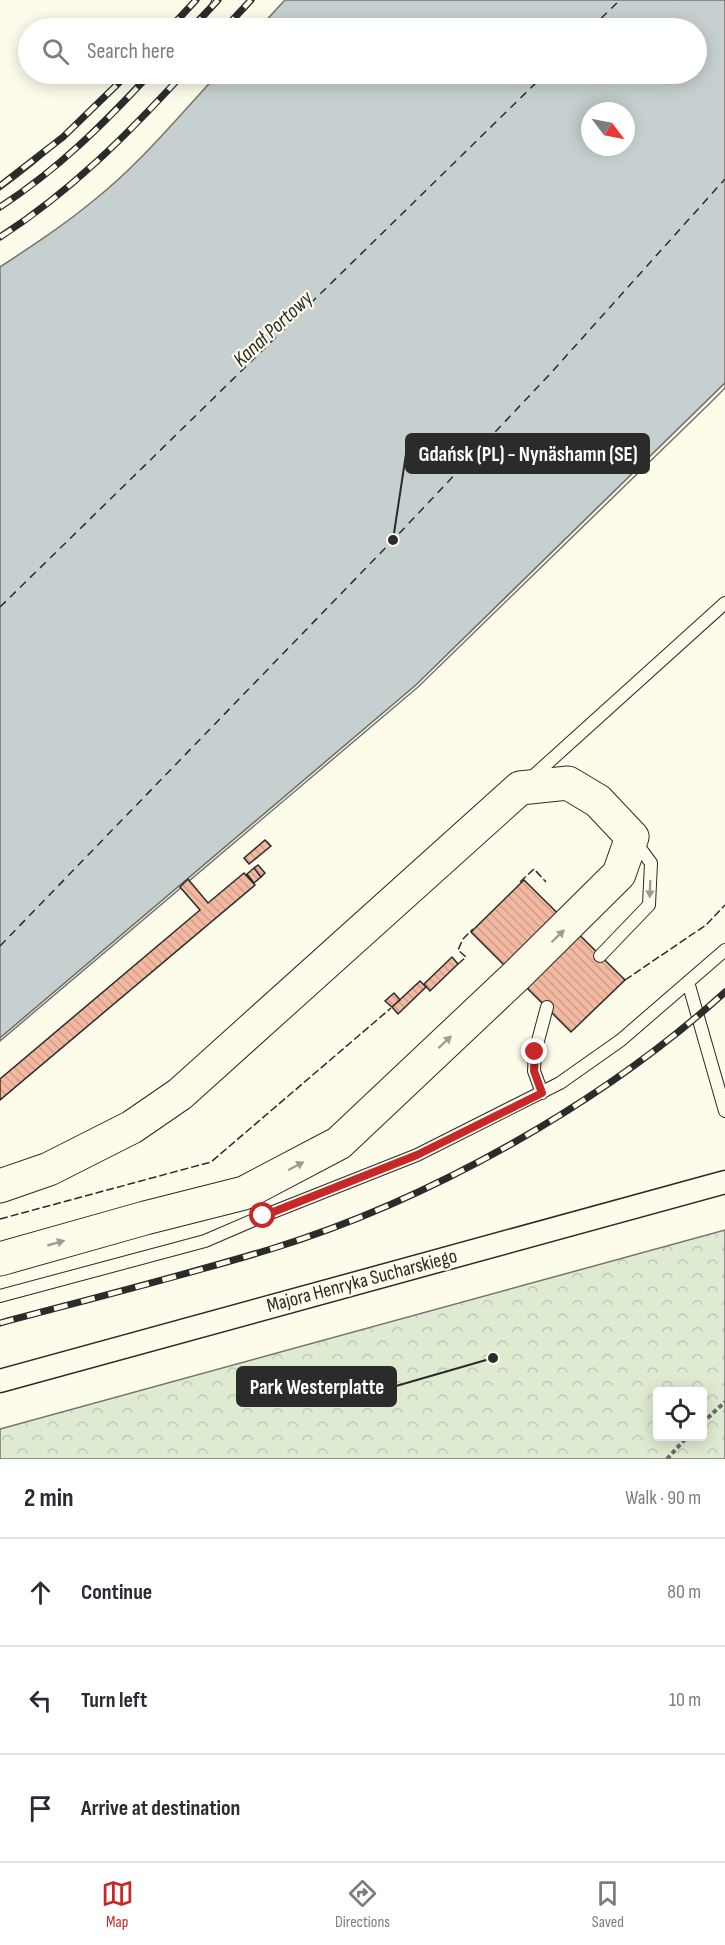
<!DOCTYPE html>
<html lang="en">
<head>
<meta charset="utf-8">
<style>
	:root { --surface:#fff; --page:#f7f7f7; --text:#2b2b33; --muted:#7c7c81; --line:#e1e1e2; --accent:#c62828 }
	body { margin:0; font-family:"Sofia Sans Condensed",sans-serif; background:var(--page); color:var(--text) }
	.controls { position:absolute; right:18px; bottom:18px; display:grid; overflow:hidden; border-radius:6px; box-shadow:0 3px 15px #0003 }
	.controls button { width:54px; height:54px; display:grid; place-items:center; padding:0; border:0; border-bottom:2px solid var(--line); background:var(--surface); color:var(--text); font:30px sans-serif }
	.compass { position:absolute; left:581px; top:102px; width:54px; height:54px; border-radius:50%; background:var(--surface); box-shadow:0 3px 15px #0003; rotate:122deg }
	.stop { position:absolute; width:18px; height:18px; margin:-14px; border:4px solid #c62828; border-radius:50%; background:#fff }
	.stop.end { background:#c62828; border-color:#fff; box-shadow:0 2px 6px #0008 }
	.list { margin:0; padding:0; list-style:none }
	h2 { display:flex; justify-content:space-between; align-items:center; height:78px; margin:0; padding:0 24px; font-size:26px }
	h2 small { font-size:20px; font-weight:400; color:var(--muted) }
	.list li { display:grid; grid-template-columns:39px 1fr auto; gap:18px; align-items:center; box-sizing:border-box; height:108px; padding:0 24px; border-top:2px solid var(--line) }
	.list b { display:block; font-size:22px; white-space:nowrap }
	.list em { font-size:20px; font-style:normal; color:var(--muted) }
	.icon { flex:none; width:33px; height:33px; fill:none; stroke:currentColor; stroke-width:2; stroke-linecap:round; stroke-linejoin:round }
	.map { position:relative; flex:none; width:725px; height:1459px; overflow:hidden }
	.search { position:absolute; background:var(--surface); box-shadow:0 3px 15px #0003; left:18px; right:18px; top:18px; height:66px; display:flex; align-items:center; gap:15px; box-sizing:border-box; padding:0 21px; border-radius:33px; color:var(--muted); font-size:22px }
	.sheet { height:402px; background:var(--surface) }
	nav { display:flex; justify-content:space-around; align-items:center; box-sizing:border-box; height:84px; border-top:2px solid var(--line); background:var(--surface); font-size:16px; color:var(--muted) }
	nav a { display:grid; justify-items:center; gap:3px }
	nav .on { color:var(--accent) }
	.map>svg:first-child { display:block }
	.park { fill:url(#park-crowns); stroke:#74746e; stroke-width:1.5; fill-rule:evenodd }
	.water { fill:#c7d0d0; stroke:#74746e; stroke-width:1.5; fill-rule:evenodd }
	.pier { fill:#fdfbea; stroke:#74746e; stroke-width:1.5 }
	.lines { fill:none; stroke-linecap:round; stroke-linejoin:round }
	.ferry { stroke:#2b2b2b; stroke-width:1.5; stroke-dasharray:8 6; stroke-linecap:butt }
	.building { fill:url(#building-back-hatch); stroke:#2b2b2b; stroke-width:1.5 }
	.service-casing { stroke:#2b2b2b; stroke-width:14 }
	.minor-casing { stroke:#2b2b2b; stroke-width:25 }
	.trunk-casing { stroke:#2b2b2b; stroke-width:35 }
	.path { stroke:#6a6964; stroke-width:4; stroke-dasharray:4.5 3; stroke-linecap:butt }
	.service { stroke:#fdfbea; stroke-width:12 }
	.minor { stroke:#fdfbea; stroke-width:22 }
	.trunk { stroke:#fdfbea; stroke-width:33 }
	.rail-casing { stroke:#2b2b2b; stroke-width:7 }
	.rail { stroke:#fdfbea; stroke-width:4.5; stroke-dasharray:14; stroke-linecap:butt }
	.fence { stroke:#2b2b2b; stroke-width:1.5; stroke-dasharray:8 3; stroke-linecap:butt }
	.oneway { fill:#9e9d94 }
	.route { stroke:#c62828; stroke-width:8 }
	.labels { text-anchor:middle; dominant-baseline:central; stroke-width:4.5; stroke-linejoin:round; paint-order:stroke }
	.street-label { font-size:20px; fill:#2b2b2b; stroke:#fdfbea }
	.water-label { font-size:21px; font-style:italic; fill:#2b2b2b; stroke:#fdfbea }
	.leader { fill:none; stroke:#2b2b2b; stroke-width:2 }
	.callout-dot { fill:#2b2b2b; stroke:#fdfbea; stroke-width:2 }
	.callout { fill:#2b2b2b; stroke:#2b2b2b; stroke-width:2 }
	.callout-label { font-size:21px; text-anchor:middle; font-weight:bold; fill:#fff }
</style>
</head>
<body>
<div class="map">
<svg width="725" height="1459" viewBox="0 0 725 1459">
	<defs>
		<pattern id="park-crowns" width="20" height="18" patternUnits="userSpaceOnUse" patternTransform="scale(1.5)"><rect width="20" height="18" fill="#deebd1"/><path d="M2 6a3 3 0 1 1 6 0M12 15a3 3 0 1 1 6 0" fill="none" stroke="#bfcab4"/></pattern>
		<pattern id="building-back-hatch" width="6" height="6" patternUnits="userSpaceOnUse" patternTransform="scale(1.5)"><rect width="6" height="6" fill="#f2b8a0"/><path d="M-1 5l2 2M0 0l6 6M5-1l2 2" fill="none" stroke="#d09e8a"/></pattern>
	</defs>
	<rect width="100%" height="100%" fill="#fdfbea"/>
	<path class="park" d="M 725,1230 L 725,1459 L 0,1459 L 0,1429 ZM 658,1392 L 702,1392 L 702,1436 L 658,1436 Z"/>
	<path class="water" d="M 285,0 L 725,0 L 725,383 L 416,685 L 0,1038 L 0,267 C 32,246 64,225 93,201 C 140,164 178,117 218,74 L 696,74 L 696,28 L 259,28 ZM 590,111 L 626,111 L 626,147 L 590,147 Z"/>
	<path class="pier" d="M 725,383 L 725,388 L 707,406 L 418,687 L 0,1041 L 0,1038 L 416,685 Z"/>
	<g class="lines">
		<path class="ferry" d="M 591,28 L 620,0
			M 0,607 L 545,74
			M 0,946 L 393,540 L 550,374 L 725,179"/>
	</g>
	<path class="building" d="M 265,840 L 271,846 L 249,864 L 244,858 Z
		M 258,865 L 265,873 L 261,877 L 254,868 Z
		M 254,868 L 261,877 L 254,883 L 247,874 Z
		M 244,873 L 255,885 L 0,1100 L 0,1079 L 200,910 L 180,887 L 188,879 L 208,903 Z
		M 524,880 L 625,980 L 571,1032 L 471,932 Z
		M 452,957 L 458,964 L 430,991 L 424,984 Z
		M 420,981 L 426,987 L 398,1014 L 392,1007 Z
		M 394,993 L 400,1000 L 392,1007 L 385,1001 Z"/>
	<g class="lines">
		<defs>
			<path id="service" d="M 178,28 L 205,0
				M 0,198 C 52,162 94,119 137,74
				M 530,779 L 725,603
				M 600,956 L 649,905 L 651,863 L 634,840
				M 688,982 L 725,1111
				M 542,1093 L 534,1071 L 535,1052 L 547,1007
				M 0,1296 L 205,1241 L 263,1216 L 417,1155 L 560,1083 L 621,1040 L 725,950"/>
			<path id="minor" d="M 0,1381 L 725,1182"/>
			<path id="trunk" d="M 0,1186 L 49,1169 L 132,1127 L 180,1094 L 520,788 L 568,783 L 598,801 L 632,837 L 619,874 L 516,976 L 339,1143 L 244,1193 L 145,1218 L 0,1259"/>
		</defs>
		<use href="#service" class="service-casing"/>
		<use href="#minor" class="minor-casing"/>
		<use href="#trunk" class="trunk-casing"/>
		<path class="path" d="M 702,1423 L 725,1402
			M 667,1459 L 688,1436"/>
		<use href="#service" class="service"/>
		<use href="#minor" class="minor"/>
		<use href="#trunk" class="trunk"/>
		<defs>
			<path id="rail" d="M 170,28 L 196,0
				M 192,28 L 218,0
				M 225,28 L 251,0
				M 0,186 L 63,137 L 128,74
				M 0,207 C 57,170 105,123 150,74
				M 0,237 C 70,192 127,135 183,74
				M 0,1323 C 90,1299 182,1276 271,1249 C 428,1201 603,1103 725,992"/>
		</defs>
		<use href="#rail" class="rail-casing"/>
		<use href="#rail" class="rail"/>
		<path class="fence" d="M 520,882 L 534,869 L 546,882
			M 458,964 L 466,957 L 458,950 L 463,939 L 473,929
			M 625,980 L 706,925 L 725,905
			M 0,1219 L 211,1162 L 391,1008"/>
	</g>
	<defs><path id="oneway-solid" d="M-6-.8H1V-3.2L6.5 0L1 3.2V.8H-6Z" transform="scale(1.5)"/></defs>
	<g class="oneway">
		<use href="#oneway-solid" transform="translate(650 889) rotate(92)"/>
		<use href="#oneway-solid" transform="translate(558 936) rotate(-44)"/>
		<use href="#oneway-solid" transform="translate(445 1042) rotate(-43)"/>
		<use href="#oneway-solid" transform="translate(296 1166) rotate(-28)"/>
		<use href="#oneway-solid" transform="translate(56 1243) rotate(-16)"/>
	</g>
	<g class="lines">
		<path class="route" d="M 263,1216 L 417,1155 L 542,1093 L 534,1071 L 535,1052"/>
	</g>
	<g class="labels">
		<g class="street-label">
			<text transform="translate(362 1281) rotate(-15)">Majora Henryka Sucharskiego</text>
		</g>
		<g class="water-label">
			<text transform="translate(273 329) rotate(-43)">Kanał Portowy</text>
		</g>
	</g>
	<path class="leader" d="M393 540L406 454M493 1358L396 1386"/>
	<g class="callout-dot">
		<circle cx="393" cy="540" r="6"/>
		<circle cx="493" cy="1358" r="6"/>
	</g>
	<g class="callout">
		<rect x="406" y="434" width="243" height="39" rx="6"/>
		<rect x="237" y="1367" width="159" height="39" rx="6"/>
	</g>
	<g class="callout-label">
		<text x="528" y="461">Gdańsk (PL) - Nynäshamn (SE)</text>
		<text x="317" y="1394">Park Westerplatte</text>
	</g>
</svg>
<div class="controls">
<button><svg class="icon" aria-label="locate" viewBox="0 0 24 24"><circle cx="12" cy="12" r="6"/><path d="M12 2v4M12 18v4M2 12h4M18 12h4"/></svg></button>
</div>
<svg class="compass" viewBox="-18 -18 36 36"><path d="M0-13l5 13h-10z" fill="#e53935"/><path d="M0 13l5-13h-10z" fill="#7c7c81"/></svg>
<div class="stop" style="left:263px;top:1216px"></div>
<div class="stop end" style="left:535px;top:1052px"></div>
<div class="search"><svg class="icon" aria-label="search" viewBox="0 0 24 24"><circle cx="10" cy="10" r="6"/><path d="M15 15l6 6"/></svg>Search here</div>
</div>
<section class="sheet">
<h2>2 min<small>Walk · 90 m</small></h2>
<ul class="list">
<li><svg class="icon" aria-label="ahead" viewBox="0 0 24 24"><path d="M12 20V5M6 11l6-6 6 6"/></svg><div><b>Continue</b></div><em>80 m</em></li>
<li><svg class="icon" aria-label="left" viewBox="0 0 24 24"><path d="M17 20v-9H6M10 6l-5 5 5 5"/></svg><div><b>Turn left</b></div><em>10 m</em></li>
<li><svg class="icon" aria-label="arrive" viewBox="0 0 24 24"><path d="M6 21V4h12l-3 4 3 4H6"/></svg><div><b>Arrive at destination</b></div></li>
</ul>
</section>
<nav>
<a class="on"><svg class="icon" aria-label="map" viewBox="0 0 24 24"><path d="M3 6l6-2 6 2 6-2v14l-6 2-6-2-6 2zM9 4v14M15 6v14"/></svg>Map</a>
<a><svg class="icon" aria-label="directions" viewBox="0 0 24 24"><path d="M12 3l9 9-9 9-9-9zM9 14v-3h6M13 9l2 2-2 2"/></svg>Directions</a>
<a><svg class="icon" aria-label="saved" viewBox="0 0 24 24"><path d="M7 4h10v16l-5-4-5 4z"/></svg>Saved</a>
</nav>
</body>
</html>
